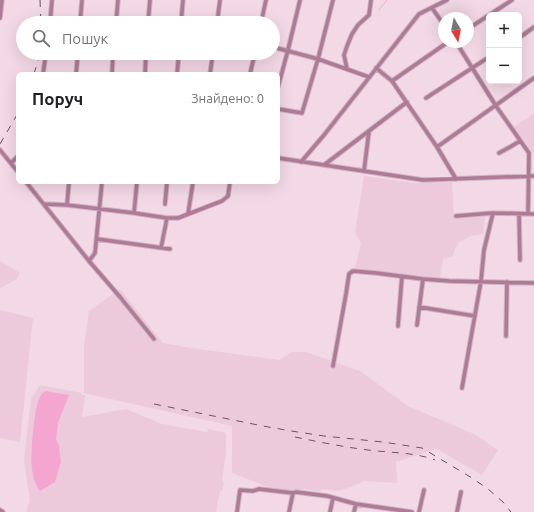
<!DOCTYPE html>
<html lang="uk">
<head>
<meta charset="utf-8">
<style>
	:root { --surface:#fff; --page:#f6f6f6; --text:#202124; --muted:#757577; --line:#e0e0e0 }
	body { margin:0; font-family:Ubuntu,sans-serif; background:var(--page); color:var(--text) }
	.controls { position:absolute; right:12px; top:12px; display:grid; overflow:hidden; border-radius:6px; box-shadow:0 4px 16px #0002 }
	.controls button { width:36px; height:36px; display:grid; place-items:center; padding:0; border:0; border-bottom:1px solid var(--line); background:var(--surface); color:var(--text); font:20px sans-serif }
	.compass { position:absolute; left:438px; top:12px; width:36px; height:36px; border-radius:50%; background:var(--surface); box-shadow:0 4px 16px #0002; rotate:170deg }
	.list { margin:0; padding:0; list-style:none }
	h2 { display:flex; justify-content:space-between; align-items:center; height:52px; margin:0; padding:0 16px; font-size:17px }
	h2 small { font-size:13px; font-weight:400; color:var(--muted) }
	.icon { flex:none; width:22px; height:22px; fill:none; stroke:currentColor; stroke-width:2; stroke-linecap:round; stroke-linejoin:round }
	.map { position:relative; flex:none; width:534px; height:512px; overflow:hidden }
	.search { position:absolute; background:var(--surface); box-shadow:0 4px 16px #0002; left:16px; top:16px; width:264px; height:44px; display:flex; align-items:center; gap:10px; box-sizing:border-box; padding:0 14px; border-radius:22px; color:var(--muted); font-size:15px }
	.panel { position:absolute; background:var(--surface); box-shadow:0 4px 16px #0002; left:16px; top:72px; width:264px; height:112px; border-radius:6px }
	.map>svg:first-child { display:block }
	.built { fill:#edcadb }
	.water { fill:#f5a6d0 }
	.lines { fill:none; stroke-linecap:round; stroke-linejoin:round }
	.stream { stroke:#f5a6d0; stroke-width:1 }
	.street-casing { stroke:#ccb4c0; stroke-width:5.5 }
	.street { stroke:#af7a96; stroke-width:3.5 }
	.rail { stroke:#66565e; stroke-width:1; stroke-dasharray:7 7; stroke-linecap:butt }
</style>
</head>
<body>
<div class="map">
<svg width="534" height="512" viewBox="0 0 534 512">
	<rect width="100%" height="100%" fill="#f3d8e5"/>
	<path class="built" d="M 534,113 L 534,154 L 514,127 Z
		M 364,176 L 415,183 L 452,182 L 454,219 L 485,217 L 483,234 L 471,236 L 458,243 L 452,257 L 443,259 L 440,278 L 355,268 L 361,243 L 355,233 Z
		M 0,261 L 20,273 L 16,280 L 0,288 Z
		M 120,289 L 163,343 L 190,348 L 280,360 L 291,352 L 306,352 L 360,371 L 408,406 L 474,434 L 498,450 L 482,475 L 437,449 L 396,462 L 397,483 L 364,481 L 351,487 L 337,491 L 321,489 L 321,492 L 305,489 L 290,491 L 273,489 L 232,473 L 232,426 L 84,393 L 84,345 L 89,311 Z
		M 0,310 L 33,318 L 20,442 L 0,438 Z
		M 40,385 L 82,393 L 82,395 L 85,395 L 82,417 L 126,409 L 162,424 L 207,432 L 208,429 L 226,433 L 226,453 L 222,481 L 224,482 L 222,491 L 220,491 L 216,512 L 26,512 L 30,500 L 24,460 L 31,398 Z"/>
	<path class="water" d="M 46,391 L 69,395 L 58,423 L 56,439 L 59,446 L 61,462 L 55,482 L 40,491 C 35,485 33,477 32,469 C 30,456 34,404 41,395 C 42,393 44,392 46,391 Z"/>
	<g class="lines">
		<path class="stream" d="M 379,10 L 387,0"/>
		<defs>
			<path id="street" d="M 432,8 L 444,25
				M 489,15 L 512,0
				M 0,18 L 2,0
				M 50,23 L 52,0
				M 80,23 L 82,0
				M 116,23 L 118,0
				M 148,23 L 150,0
				M 181,23 L 183,0
				M 217,23 L 220,0
				M 261,23 L 266,0
				M 468,29 L 489,15
				M 519,38 L 534,27
				M 456,42 L 496,106 L 529,153 L 528,214
				M 273,47 L 318,59 L 369,77
				M 376,68 L 392,81 L 437,147 L 456,179
				M 347,69 L 344,55 L 347,46 L 352,34 L 358,25 L 369,15 L 371,0
				M 43,74 L 46,53
				M 76,74 L 78,53
				M 112,74 L 113,53
				M 145,74 L 146,53
				M 177,74 L 179,53
				M 210,74 L 213,53
				M 250,74 L 255,53
				M 392,81 L 448,42
				M 278,87 L 288,50 L 300,0
				M 426,98 L 489,57
				M 278,109 L 302,113 L 318,59 L 333,0
				M 437,147 L 534,78
				M 0,150 L 18,172
				M 499,153 L 510,147 L 520,141
				M 278,158 L 423,180 L 534,176
				M 301,162 L 324,135 L 419,14 L 447,0
				M 11,163 L 18,156
				M 324,165 L 407,102
				M 364,171 L 369,131
				M 26,182 L 89,261 L 120,297 L 154,339
				M 44,204 L 67,205 L 134,213 L 167,218 L 178,218 L 222,201 L 228,196 L 230,182
				M 165,204 L 167,182
				M 67,205 L 69,182
				M 134,213 L 137,182
				M 188,214 L 193,182
				M 519,214 L 520,260
				M 456,216 L 493,213 L 534,214
				M 97,239 L 170,249
				M 161,248 L 167,218
				M 89,261 L 95,253 L 102,182
				M 419,307 L 475,316
				M 417,325 L 423,279
				M 398,326 L 402,276
				M 506,336 L 507,282
				M 333,366 L 346,294 L 349,274 L 353,271 L 376,273 L 423,279 L 449,281 L 534,283
				M 462,388 L 481,281 L 484,250 L 493,213
				M 0,510 L 3,512
				M 237,512 L 240,490 L 253,491 L 259,489 L 293,493 L 296,492 L 327,496 L 356,504 L 412,512
				M 289,512 L 293,493
				M 330,512 L 333,498
				M 354,512 L 356,504
				M 419,512 L 424,490
				M 457,512 L 461,492"/>
		</defs>
		<use href="#street" class="street-casing"/>
		<use href="#street" class="street"/>
		<path class="rail" d="M 40,0 L 41,23
			M 34,74 L 40,53
			M 0,144 L 18,113
			M 154,404 L 263,426 L 291,431 L 324,436 L 383,442 L 422,448 L 472,478 L 488,489 L 503,502 L 511,512
			M 295,437 C 319,442 344,447 368,450 C 391,453 414,452 435,460"/>
	</g>
</svg>
<div class="controls">
<button>+</button>
<button>−</button>
</div>
<svg class="compass" viewBox="-18 -18 36 36"><path d="M0-13l5 13h-10z" fill="#e53935"/><path d="M0 13l5-13h-10z" fill="#757577"/></svg>
<div class="search"><svg class="icon" aria-label="search" viewBox="0 0 24 24"><circle cx="10" cy="10" r="6"/><path d="M15 15l6 6"/></svg>Пошук</div>
<section class="panel">
<h2>Поруч<small>Знайдено: 0</small></h2>
<ul class="list">
</ul>
</section>
</div>
</body>
</html>
